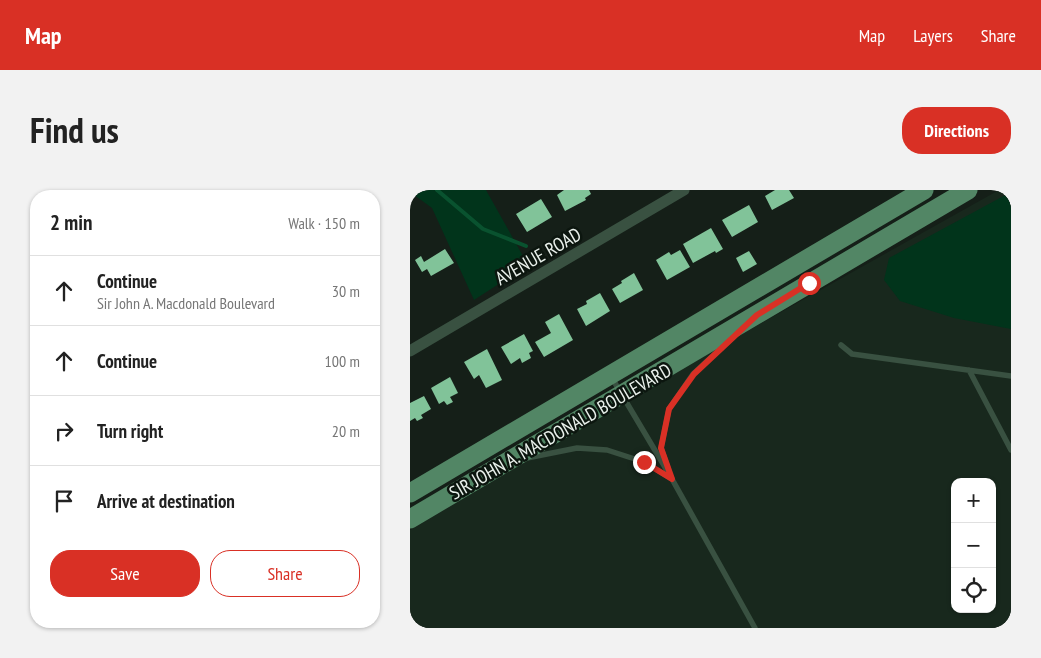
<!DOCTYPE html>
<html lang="en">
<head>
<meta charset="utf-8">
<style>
	:root { --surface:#fff; --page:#f2f2f2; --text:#222; --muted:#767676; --line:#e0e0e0; --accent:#d93025 }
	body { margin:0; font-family:"PT Sans Narrow",sans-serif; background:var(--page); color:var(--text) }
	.controls { position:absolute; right:15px; bottom:15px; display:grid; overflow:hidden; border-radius:10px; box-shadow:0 1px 4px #0004 }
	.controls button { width:45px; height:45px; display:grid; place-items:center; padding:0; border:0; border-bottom:1px solid var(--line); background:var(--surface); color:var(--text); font:25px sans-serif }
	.stop { position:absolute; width:15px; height:15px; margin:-11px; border:4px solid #d93025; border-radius:50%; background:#fff }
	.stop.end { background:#d93025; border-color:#fff; box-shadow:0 1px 5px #0008 }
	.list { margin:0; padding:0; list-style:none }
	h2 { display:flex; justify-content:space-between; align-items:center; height:65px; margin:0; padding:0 20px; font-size:21px }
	h2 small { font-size:16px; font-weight:400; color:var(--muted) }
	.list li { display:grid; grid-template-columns:32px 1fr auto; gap:15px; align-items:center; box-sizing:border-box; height:70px; padding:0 20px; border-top:1px solid var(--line) }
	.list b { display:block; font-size:19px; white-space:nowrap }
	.list p { margin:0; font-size:16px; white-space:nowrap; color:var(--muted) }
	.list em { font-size:16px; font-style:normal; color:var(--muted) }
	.actions { display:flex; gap:10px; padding:15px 20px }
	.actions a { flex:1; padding:11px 0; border:1px solid var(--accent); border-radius:20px; text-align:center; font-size:18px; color:var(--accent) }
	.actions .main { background:var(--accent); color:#fff }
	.icon { flex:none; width:28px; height:28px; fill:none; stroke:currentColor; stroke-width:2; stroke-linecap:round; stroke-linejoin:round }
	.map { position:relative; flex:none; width:601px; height:438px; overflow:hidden; border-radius:20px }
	header { display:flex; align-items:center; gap:30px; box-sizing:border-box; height:70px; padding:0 25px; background:var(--accent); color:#fff }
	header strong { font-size:24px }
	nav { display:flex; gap:28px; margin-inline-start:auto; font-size:18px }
	.intro { display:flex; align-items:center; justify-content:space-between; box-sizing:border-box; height:120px; padding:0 30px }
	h1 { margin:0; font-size:35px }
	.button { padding:12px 22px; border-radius:20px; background:var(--accent); color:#fff; font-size:18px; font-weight:700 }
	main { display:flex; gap:30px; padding:0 30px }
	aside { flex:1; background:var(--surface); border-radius:20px; box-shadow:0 1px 4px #0004 }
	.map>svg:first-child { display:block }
	.built { fill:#18281d; fill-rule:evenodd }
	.green { fill:#01341b }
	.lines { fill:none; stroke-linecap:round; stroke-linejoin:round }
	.stream { stroke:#09522f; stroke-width:4 }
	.building { fill:#81c399 }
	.lane { stroke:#395141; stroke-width:5.5 }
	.street { stroke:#395141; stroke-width:11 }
	.primary { stroke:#528665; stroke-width:19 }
	.route { stroke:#d93025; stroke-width:6 }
	.labels { text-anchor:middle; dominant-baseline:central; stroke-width:5; stroke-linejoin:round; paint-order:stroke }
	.street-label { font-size:19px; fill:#e9f0eb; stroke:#0c160f }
</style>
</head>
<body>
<header>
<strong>Map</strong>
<nav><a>Map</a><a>Layers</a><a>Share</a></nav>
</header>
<div class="intro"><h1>Find us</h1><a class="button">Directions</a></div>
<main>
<aside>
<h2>2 min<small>Walk · 150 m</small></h2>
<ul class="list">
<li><svg class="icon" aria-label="ahead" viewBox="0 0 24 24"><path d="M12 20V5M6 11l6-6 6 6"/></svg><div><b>Continue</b><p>Sir John A. Macdonald Boulevard</p></div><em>30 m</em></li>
<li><svg class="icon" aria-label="ahead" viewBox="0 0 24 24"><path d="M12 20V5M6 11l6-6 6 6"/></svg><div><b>Continue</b></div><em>100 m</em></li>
<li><svg class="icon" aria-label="right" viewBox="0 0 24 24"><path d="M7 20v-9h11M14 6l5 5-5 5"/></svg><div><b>Turn right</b></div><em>20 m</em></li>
<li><svg class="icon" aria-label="arrive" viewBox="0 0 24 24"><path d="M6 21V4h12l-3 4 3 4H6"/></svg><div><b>Arrive at destination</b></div></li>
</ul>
<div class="actions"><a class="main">Save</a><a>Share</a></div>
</aside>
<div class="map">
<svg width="601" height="438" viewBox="0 0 601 438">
	<rect width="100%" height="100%" fill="#151f18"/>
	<path class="built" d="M 589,0 L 601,0 L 601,438 L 0,438 L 0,340 L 330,145 ZM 545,292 L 582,292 L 582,419 L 545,419 Z"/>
	<path class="green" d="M 0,0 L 76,0 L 118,75 L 64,110 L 22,18 L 0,2 Z
		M 601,2 L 601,139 L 544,128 L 490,111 L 474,90 L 479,68 Z"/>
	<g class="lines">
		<path class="stream" d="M 27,0 L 73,39 L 116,56"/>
	</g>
	<path class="building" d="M 154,0 L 179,0 L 181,4 L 175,8 L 176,10 L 155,21 L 147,5 Z
		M 365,0 L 379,0 L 384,8 L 362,20 L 355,6 Z
		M 131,9 L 142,27 L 117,42 L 106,24 Z
		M 339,15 L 348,32 L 322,47 L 312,30 Z
		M 301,38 L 313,59 L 306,63 L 305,61 L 283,73 L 273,54 Z
		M 35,59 L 44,73 L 21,86 L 17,79 L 12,82 L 5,70 L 11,66 L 14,72 Z
		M 270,60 L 280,77 L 257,90 L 246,70 L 259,62 L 261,65 Z
		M 339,61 L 347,74 L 333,82 L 326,68 Z
		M 224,83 L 233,100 L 210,113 L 202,99 L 212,93 L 211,91 Z
		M 190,103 L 200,121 L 176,136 L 167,119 L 177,114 L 176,111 Z
		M 149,124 L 163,150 L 134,167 L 125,152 L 141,143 L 135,132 Z
		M 114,144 L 123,161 L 119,163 L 121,168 L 112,173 L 110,168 L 101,174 L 91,157 Z
		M 77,159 L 92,190 L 76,198 L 69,185 L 64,189 L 54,172 Z
		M 40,187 L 48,203 L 40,207 L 43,212 L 37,215 L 34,211 L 29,214 L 21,198 Z
		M 14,206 L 21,219 L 11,225 L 13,228 L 7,231 L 5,228 L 0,231 L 0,213 Z"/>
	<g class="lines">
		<path class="lane" d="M 431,155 L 442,164 L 601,186
			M 559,180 L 601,260
			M 202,188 L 262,289 L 345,438
			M 117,268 L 167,258 L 197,260 L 234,272 L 260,288
			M 258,278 L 251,258 L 259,219 L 283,184 L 322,148"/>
		<path class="street" d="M 0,161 L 274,0"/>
		<path class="primary" d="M 0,303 L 514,0
			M 0,329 L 558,0"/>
	</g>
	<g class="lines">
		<path class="route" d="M 234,272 L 262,289 L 251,258 L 259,219 L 284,184 L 347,125 L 399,93"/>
	</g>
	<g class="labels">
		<g class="street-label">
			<text transform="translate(128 66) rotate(-30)">AVENUE ROAD</text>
			<text transform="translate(150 241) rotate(-30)">SIR JOHN A. MACDONALD BOULEVARD</text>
		</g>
	</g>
</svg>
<div class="controls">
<button>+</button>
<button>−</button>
<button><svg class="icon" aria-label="locate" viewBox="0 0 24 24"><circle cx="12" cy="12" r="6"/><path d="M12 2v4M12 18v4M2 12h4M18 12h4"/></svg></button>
</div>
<div class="stop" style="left:399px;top:93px"></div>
<div class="stop end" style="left:234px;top:272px"></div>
</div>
</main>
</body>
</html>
